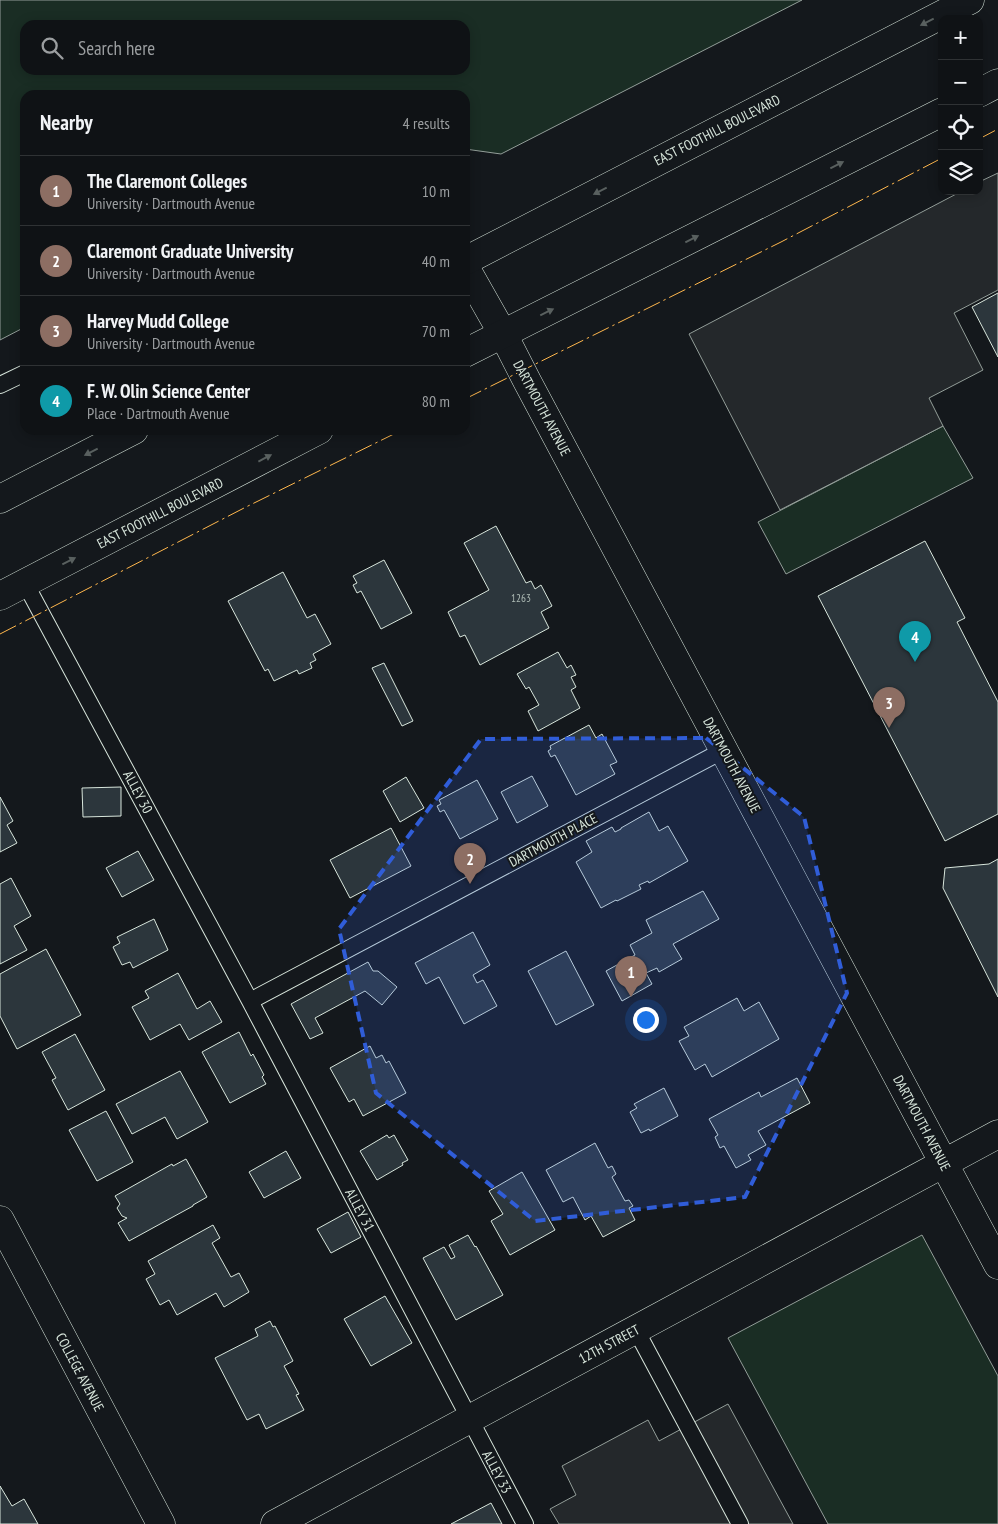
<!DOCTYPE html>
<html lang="en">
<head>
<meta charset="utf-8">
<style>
	:root { --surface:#0f1215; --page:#1d2022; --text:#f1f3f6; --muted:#9b9ea0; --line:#2f3234; --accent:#ffb74d }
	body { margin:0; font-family:"PT Sans Narrow",sans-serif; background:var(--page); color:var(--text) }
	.controls { position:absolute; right:15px; top:15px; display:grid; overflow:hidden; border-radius:10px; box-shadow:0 2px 12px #0003 }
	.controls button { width:45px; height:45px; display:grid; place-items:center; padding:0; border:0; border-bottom:1px solid var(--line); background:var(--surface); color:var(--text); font:25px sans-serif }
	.you { position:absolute; left:645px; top:1019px; width:18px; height:18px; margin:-12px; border:4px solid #fff; border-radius:50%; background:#1a73e8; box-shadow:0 0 0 8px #1a73e833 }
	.badge { display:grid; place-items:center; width:32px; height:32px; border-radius:50%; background:var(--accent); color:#fff; font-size:16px; font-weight:700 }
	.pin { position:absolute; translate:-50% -41px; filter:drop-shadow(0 1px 2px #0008) }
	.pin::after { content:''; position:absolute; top:26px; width:18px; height:15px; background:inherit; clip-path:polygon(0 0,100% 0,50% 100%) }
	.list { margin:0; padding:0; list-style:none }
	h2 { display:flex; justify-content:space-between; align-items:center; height:65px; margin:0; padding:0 20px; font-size:21px }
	h2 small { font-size:16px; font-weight:400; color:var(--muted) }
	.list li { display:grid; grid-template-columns:32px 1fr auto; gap:15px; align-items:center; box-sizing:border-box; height:70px; padding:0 20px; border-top:1px solid var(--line) }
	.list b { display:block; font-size:19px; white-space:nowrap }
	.list p { margin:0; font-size:16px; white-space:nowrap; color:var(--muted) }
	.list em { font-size:16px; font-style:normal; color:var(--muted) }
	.icon { flex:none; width:28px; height:28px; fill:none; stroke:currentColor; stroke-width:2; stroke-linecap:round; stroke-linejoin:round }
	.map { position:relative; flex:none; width:998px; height:1524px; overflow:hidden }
	.search { position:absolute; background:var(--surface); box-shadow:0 2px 12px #0003; left:20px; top:20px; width:450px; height:55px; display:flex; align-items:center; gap:12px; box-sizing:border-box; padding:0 18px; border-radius:15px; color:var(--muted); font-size:19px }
	.panel { position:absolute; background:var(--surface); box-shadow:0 2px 12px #0003; left:20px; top:90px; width:450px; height:345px; border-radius:15px }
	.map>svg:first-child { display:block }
	.green { fill:#1a2d24; stroke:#939e99; fill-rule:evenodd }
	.parking { fill:#24282b; stroke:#939e99 }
	.building { fill:#2c363c; stroke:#d8e6dc }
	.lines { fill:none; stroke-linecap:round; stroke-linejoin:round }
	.lane-casing { stroke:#d8e6dc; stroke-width:18 }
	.street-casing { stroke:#d8e6dc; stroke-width:29 }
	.secondary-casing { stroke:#d8e6dc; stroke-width:29 }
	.primary-casing { stroke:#d8e6dc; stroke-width:29 }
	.lane { stroke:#14181c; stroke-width:16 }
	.street { stroke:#14181c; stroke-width:28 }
	.secondary { stroke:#14181c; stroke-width:28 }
	.primary { stroke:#14181c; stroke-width:28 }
	.power { stroke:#ffb74d; stroke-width:1; stroke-dasharray:18 4 2.5 4; stroke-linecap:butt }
	.oneway { fill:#59605f }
	.marked { fill:#305dd8; fill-opacity:0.2; stroke:#305dd8; stroke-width:4; stroke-dasharray:10 6; stroke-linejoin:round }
	.labels { text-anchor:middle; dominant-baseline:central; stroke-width:4; stroke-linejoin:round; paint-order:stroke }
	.number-label { font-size:11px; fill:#adbab4 }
	.street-label { font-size:14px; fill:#d8e6dc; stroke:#14181c }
</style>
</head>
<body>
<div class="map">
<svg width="998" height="1524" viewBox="0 0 998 1524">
	<rect width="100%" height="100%" fill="#14181c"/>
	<path class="green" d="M 0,0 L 802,0 L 501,154 L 465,149 L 465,95 L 25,95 L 25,327 L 0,340 ZM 25,25 L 465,25 L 465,70 L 25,70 Z
		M 943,426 L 973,478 L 786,574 L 758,522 Z
		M 922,1235 L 998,1376 L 998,1524 L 828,1524 L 728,1338 Z"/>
	<path class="parking" d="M 998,173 L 998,290 L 954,313 L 983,370 L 929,398 L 943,426 L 780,510 L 689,334 L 962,191 L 979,191 L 979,182 Z
		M 728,1404 L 793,1524 L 559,1524 L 550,1509 L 576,1495 L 562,1466 L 648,1420 L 659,1441 Z"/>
	<path class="building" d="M 998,293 L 998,357 L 972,307 Z
		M 496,526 L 526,583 L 531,581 L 535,589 L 541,585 L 552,606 L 541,612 L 549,628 L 480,665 L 465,635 L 460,637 L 448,612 L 489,590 L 464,543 Z
		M 925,541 L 965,618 L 957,622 L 998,702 L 998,814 L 945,841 L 818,596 Z
		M 384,560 L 412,613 L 381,629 L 361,591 L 357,593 L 353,585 L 357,583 L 353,576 Z
		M 283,572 L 307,618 L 315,614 L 331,644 L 313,654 L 316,660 L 310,663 L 312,668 L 299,674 L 297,670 L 274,681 L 268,669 L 265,671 L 228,601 Z
		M 558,652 L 567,668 L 571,665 L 576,675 L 571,677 L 576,687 L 571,690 L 580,708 L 538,731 L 528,711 L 539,705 L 529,687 L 526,689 L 517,674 Z
		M 384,663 L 413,721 L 402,726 L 372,668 Z
		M 589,725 L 596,738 L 602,734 L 617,762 L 610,765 L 615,774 L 576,795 L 555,755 L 551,757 L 548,751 L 551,749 L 550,746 Z
		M 532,776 L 548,806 L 517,823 L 501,792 Z
		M 406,777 L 424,808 L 400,822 L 383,791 Z
		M 477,780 L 498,819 L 460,839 L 444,810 L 440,812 L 437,806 L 441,804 L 439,800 Z
		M 121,787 L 121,816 L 83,817 L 82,788 Z
		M 0,797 L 13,821 L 7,825 L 17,843 L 0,852 Z
		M 649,812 L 659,831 L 668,826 L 688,861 L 649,883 L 648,881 L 639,885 L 641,889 L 617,901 L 616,900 L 601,908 L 576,862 L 592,852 L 586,841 L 612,827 L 615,832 L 621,829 L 621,828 Z
		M 391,828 L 411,866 L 350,898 L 330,860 Z
		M 138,851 L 154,880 L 122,897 L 106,868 Z
		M 998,859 L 998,997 L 943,888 L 945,868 L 989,864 Z
		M 11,878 L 31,916 L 14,926 L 27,950 L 0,964 L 0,884 Z
		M 703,891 L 719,919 L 673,944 L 682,959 L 659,972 L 657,968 L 646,973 L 652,984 L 622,1001 L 606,971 L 635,955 L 630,945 L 652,933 L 646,920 Z
		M 154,919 L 168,950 L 133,968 L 130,962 L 122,965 L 113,947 L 120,943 L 117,937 Z
		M 473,932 L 490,965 L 473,975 L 477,983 L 483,980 L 497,1006 L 464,1024 L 439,977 L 426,984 L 415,963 Z
		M 46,949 L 81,1015 L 17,1049 L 0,1016 L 0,974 Z
		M 566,951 L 594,1005 L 556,1025 L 528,971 Z
		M 368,962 L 373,971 L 378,971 L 397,987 L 382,1005 L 365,991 L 315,1018 L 323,1033 L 310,1039 L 291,1004 Z
		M 178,973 L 197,1009 L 210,1001 L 222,1022 L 189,1040 L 180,1024 L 150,1040 L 132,1007 L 149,998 L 145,991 Z
		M 737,998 L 744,1011 L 759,1002 L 779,1039 L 712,1077 L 705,1064 L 695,1070 L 679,1041 L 689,1036 L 684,1027 Z
		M 239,1032 L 251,1056 L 253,1054 L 264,1075 L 262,1077 L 266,1084 L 230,1103 L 202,1052 Z
		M 75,1034 L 105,1090 L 68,1110 L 52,1080 L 56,1078 L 42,1052 Z
		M 370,1046 L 376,1058 L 382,1055 L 386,1063 L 389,1061 L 406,1093 L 363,1116 L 354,1099 L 349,1102 L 330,1068 Z
		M 180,1071 L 208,1122 L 177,1139 L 165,1117 L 132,1134 L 116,1104 Z
		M 797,1078 L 810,1103 L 758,1131 L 766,1145 L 748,1155 L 751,1160 L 736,1168 L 724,1146 L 720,1148 L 715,1137 L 718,1135 L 709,1119 L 759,1092 L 761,1097 Z
		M 664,1088 L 678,1116 L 650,1131 L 649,1129 L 641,1133 L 630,1112 L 637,1108 L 634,1104 Z
		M 106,1111 L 133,1162 L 97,1181 L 69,1130 Z
		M 387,1135 L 389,1138 L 394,1135 L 408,1160 L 402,1163 L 403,1165 L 377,1180 L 360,1151 Z
		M 595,1143 L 608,1168 L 612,1166 L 616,1174 L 612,1177 L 625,1201 L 629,1200 L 633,1206 L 629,1208 L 635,1220 L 603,1237 L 591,1216 L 585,1220 L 573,1197 L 563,1202 L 546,1170 Z
		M 286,1151 L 301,1178 L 264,1198 L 249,1172 Z
		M 186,1159 L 207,1197 L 193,1205 L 193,1206 L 129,1241 L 118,1223 L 127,1218 L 122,1216 L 117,1208 L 120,1204 L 115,1196 L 172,1164 L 173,1166 Z
		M 522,1172 L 555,1230 L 510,1255 L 491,1221 L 503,1214 L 489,1191 Z
		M 348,1212 L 361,1237 L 331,1253 L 317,1229 Z
		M 213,1225 L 220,1238 L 212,1243 L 231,1277 L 239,1273 L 249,1292 L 224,1307 L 216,1293 L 177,1315 L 169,1300 L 160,1305 L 146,1279 L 155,1274 L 148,1261 Z
		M 468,1235 L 475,1247 L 476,1246 L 503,1295 L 456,1320 L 423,1258 L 444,1247 L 451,1259 L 455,1257 L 449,1245 Z
		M 385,1296 L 412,1343 L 371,1366 L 344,1319 Z
		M 270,1321 L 273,1327 L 275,1326 L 293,1361 L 284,1366 L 299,1394 L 296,1395 L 304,1410 L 266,1429 L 259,1414 L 247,1420 L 215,1358 L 258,1336 L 255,1329 Z
		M 0,1486 L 12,1506 L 24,1499 L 38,1524 L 0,1524 Z
		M 491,1503 L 502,1524 L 451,1524 Z"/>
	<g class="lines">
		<defs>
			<path id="lane" d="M 0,385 L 25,373
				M 25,583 L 250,1001 L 525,1524
				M 250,1001 L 724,750
				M 636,1330 L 740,1524"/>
			<path id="street" d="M 465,267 L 503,334 L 527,381 L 998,1265
				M 275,1524 L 998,1134"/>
			<path id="secondary" d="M 0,1220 L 161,1524"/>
			<path id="primary" d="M 979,93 L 998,83
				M 465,261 L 970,0
				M 465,353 L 942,112
				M 0,499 L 134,430
				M 0,596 L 319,430"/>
		</defs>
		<use href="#lane" class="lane-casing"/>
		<use href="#street" class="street-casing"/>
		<use href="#secondary" class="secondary-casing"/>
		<use href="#primary" class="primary-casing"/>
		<use href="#lane" class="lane"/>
		<use href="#street" class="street"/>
		<use href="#secondary" class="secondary"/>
		<use href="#primary" class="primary"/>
		<path class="power" d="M 979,139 L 998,129
			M 465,399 L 781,242 L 942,158
			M 0,634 L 246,507 L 402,430"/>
	</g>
	<defs><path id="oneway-solid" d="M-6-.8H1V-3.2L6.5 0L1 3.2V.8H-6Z" transform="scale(1.25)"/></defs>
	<g class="oneway">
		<use href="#oneway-solid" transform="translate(927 22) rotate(153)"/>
		<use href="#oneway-solid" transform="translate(837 165) rotate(-27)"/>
		<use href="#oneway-solid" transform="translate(600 191) rotate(153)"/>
		<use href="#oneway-solid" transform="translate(692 239) rotate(-27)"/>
		<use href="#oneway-solid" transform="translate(547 312) rotate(-26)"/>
		<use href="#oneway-solid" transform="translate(91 452) rotate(153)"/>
		<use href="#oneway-solid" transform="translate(265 458) rotate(-28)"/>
		<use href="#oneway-solid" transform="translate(69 561) rotate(-27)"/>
	</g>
	<path class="marked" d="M 706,738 L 804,817 L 847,993 L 745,1197 L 535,1221 L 376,1093 L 339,929 L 481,739 Z"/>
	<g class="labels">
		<g class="number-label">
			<text x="521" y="598">1263</text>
		</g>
		<g class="street-label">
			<text transform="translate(717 130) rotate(-27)">EAST FOOTHILL BOULEVARD</text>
			<text transform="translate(542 408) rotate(62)">DARTMOUTH AVENUE</text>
			<text transform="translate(160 513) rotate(-27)">EAST FOOTHILL BOULEVARD</text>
			<text transform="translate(732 765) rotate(62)">DARTMOUTH AVENUE</text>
			<text transform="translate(138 792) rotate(62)">ALLEY 30</text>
			<text transform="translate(553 840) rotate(-28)">DARTMOUTH PLACE</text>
			<text transform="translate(922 1123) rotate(62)">DARTMOUTH AVENUE</text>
			<text transform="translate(360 1210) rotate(62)">ALLEY 31</text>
			<text transform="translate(609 1344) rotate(-28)">12TH STREET</text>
			<text transform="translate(80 1372) rotate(62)">COLLEGE AVENUE</text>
			<text transform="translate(497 1472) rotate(62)">ALLEY 33</text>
		</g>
	</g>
</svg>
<div class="controls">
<button>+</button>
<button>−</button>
<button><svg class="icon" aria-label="locate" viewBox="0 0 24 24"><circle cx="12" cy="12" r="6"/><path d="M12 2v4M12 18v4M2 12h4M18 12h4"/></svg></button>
<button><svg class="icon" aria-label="layers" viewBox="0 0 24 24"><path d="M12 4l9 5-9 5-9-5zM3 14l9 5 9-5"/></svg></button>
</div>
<div class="you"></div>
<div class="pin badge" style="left:631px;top:997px;background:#8d6e63">1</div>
<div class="pin badge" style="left:470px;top:884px;background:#8d6e63">2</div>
<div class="pin badge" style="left:889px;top:728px;background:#8d6e63">3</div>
<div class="pin badge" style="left:915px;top:662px;background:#0f9aa8">4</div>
<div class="search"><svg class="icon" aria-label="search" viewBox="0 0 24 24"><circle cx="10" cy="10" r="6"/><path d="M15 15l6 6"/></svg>Search here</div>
<section class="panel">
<h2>Nearby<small>4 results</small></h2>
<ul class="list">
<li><span class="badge" style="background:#8d6e63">1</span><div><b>The Claremont Colleges</b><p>University · Dartmouth Avenue</p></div><em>10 m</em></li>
<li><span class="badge" style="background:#8d6e63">2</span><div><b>Claremont Graduate University</b><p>University · Dartmouth Avenue</p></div><em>40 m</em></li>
<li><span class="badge" style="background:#8d6e63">3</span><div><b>Harvey Mudd College</b><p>University · Dartmouth Avenue</p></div><em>70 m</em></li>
<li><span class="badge" style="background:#0f9aa8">4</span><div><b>F. W. Olin Science Center</b><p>Place · Dartmouth Avenue</p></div><em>80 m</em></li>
</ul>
</section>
</div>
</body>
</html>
